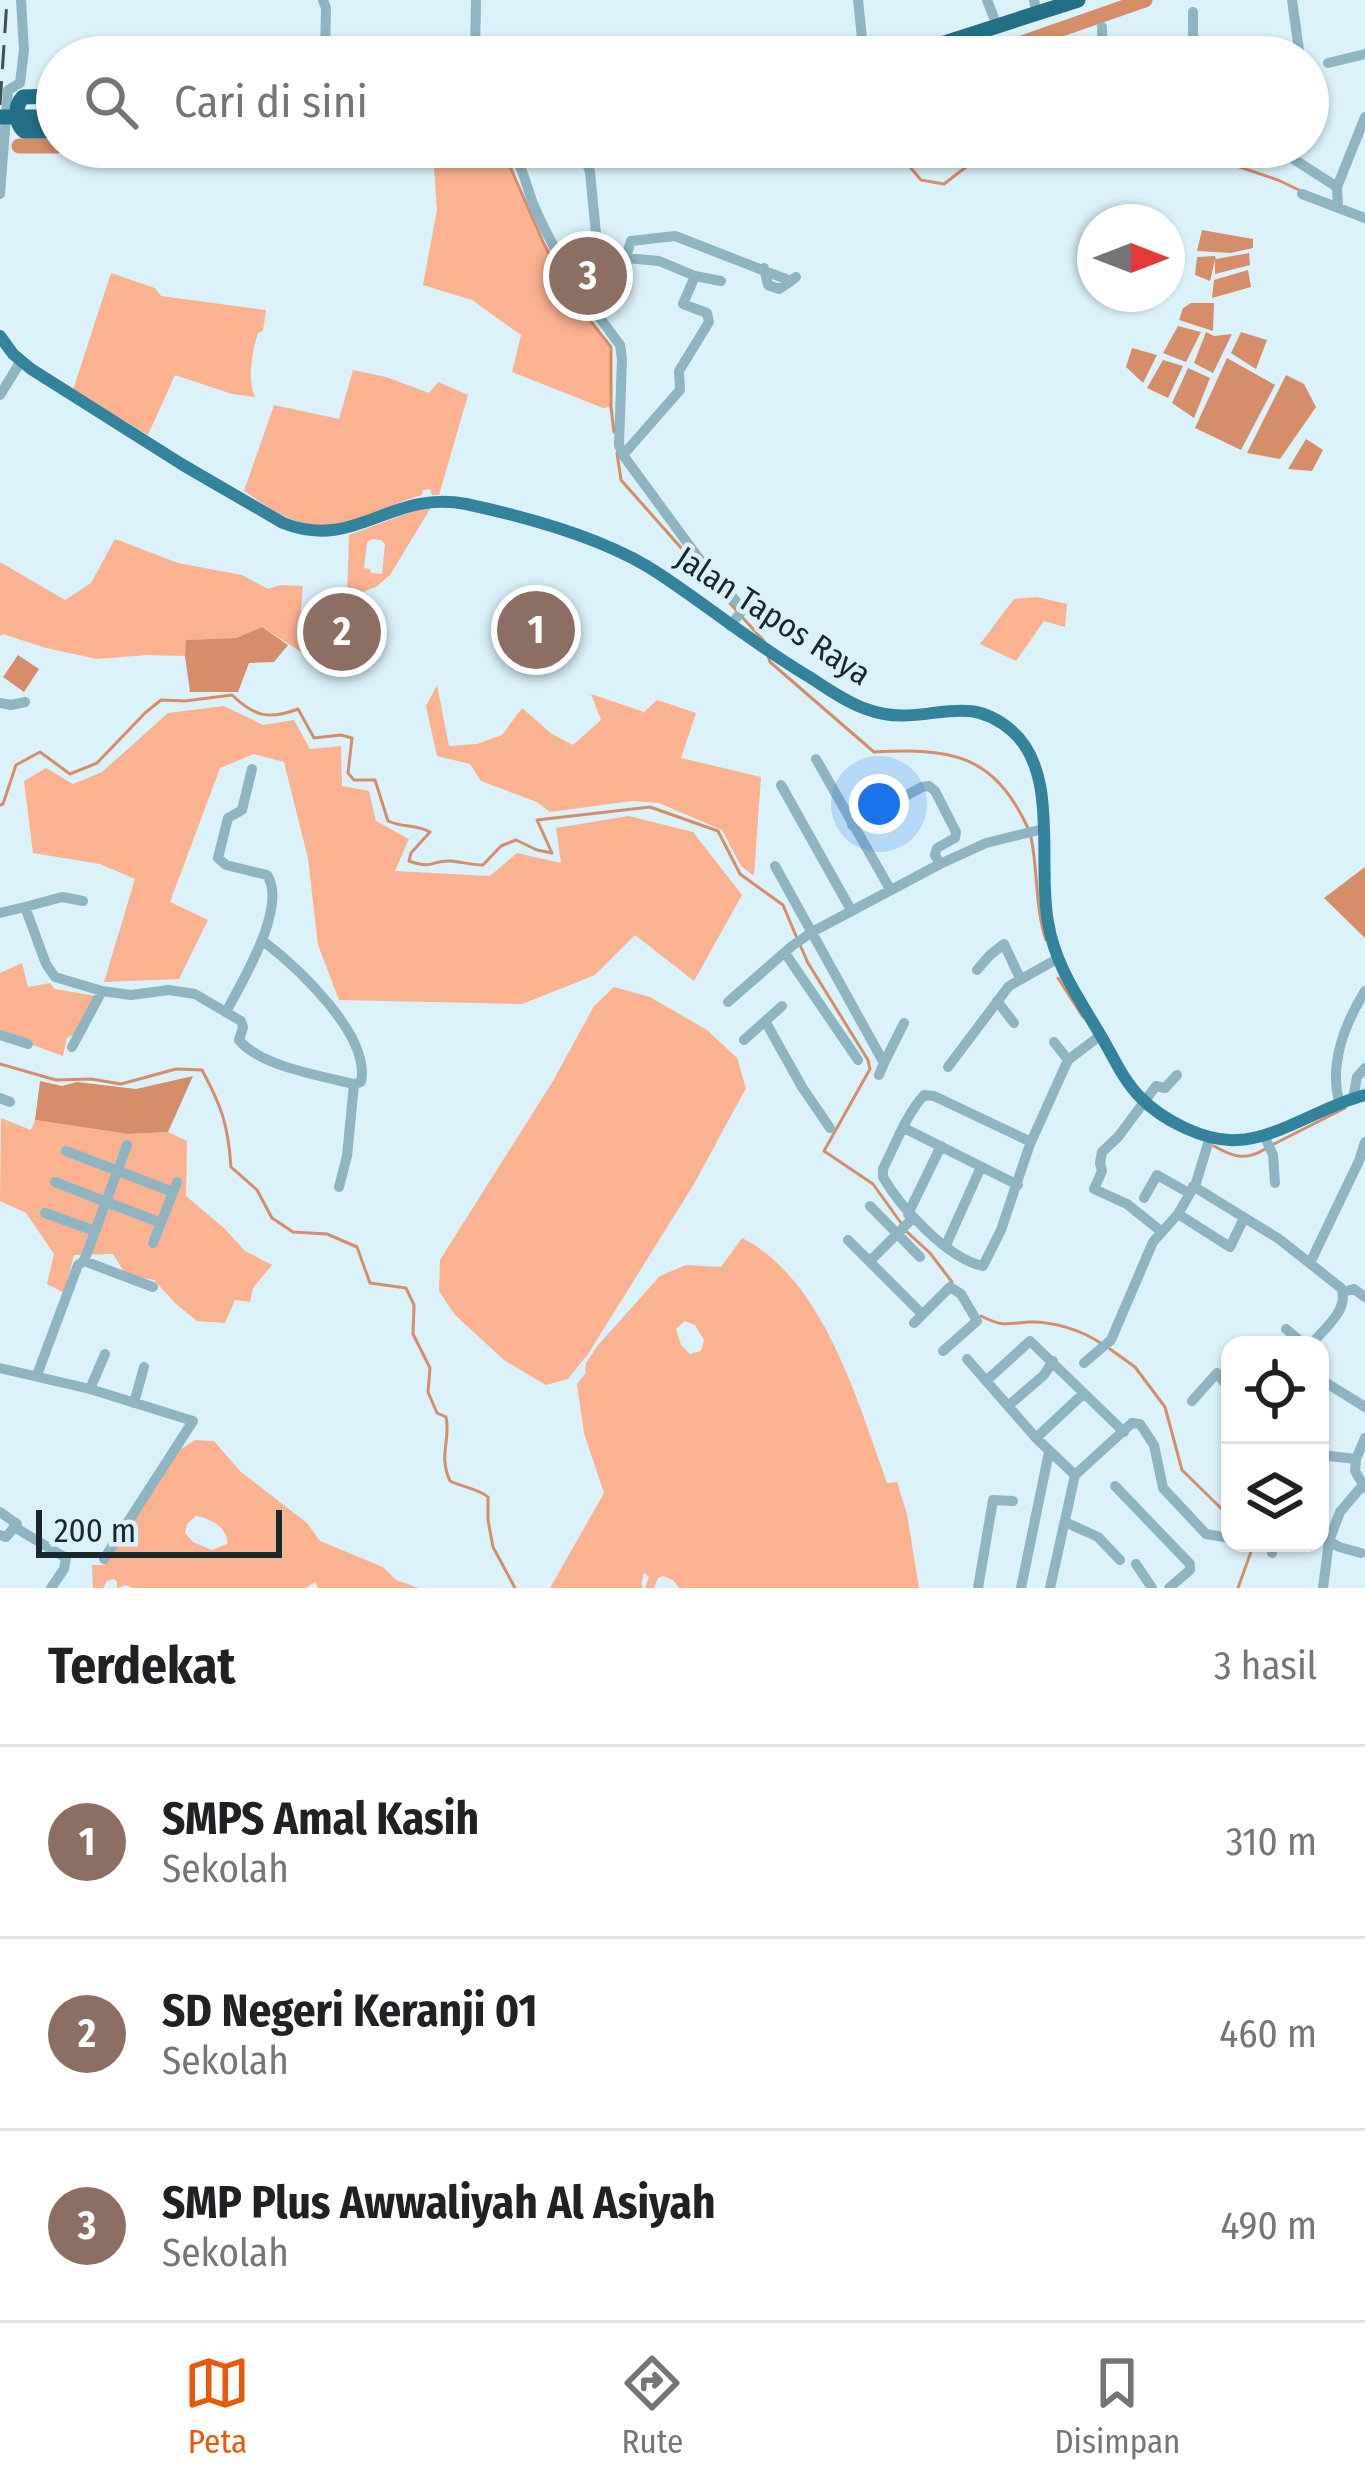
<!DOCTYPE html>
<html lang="id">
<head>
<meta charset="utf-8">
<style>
	:root { --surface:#fff; --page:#f2f2f2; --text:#202124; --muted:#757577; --line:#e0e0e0; --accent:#ea580c }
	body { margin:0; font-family:"Fira Sans Condensed",sans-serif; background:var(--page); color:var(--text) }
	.controls { position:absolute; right:36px; bottom:36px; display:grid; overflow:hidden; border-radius:24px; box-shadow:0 3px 9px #0004 }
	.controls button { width:108px; height:108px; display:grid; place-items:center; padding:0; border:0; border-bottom:3px solid var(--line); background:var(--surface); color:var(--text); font:60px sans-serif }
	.compass { position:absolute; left:1077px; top:204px; width:108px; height:108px; border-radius:50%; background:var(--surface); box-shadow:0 3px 9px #0004; rotate:90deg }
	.scale { position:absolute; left:36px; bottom:30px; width:246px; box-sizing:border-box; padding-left:12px; border:6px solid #18272c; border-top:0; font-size:33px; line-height:42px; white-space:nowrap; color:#18272c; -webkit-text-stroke:9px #dbf2fb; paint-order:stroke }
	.you { position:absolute; left:879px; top:804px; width:42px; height:42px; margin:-30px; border:9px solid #fff; border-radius:50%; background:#1a73e8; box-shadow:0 0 0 18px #1a73e833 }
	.badge { display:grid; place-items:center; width:78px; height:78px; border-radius:50%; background:var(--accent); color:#fff; font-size:39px; font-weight:700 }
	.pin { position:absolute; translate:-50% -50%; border:6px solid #fff; box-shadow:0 3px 12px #0006 }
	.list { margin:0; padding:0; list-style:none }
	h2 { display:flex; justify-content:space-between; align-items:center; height:156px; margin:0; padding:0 48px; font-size:51px }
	h2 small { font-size:39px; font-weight:400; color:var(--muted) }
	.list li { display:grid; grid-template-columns:78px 1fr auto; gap:36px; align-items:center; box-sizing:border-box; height:192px; padding:0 48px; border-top:3px solid var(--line) }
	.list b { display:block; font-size:45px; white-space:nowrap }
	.list p { margin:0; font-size:39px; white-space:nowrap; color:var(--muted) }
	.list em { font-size:39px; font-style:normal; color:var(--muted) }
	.icon { flex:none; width:66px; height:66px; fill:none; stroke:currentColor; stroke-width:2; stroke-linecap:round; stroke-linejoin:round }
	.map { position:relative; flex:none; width:1365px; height:1588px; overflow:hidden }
	.search { position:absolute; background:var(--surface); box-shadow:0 3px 9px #0004; left:36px; right:36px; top:36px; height:132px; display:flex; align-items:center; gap:30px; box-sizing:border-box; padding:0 42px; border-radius:66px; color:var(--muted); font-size:45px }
	.sheet { height:732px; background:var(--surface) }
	nav { display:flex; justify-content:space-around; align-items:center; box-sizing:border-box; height:168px; border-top:3px solid var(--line); background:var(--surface); font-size:33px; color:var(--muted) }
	nav a { display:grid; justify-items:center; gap:6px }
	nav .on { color:var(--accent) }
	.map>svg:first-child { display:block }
	.green { fill:#fab290; fill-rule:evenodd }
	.water { fill:#d58d6a }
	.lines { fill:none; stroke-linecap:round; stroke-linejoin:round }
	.stream { stroke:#d58d6a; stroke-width:3 }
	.river { stroke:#d58d6a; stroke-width:15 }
	.minor { stroke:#8fb5c3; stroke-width:10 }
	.major { stroke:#33839d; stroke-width:12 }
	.highway { stroke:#236f86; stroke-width:15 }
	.rail { stroke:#405156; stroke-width:3; stroke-dasharray:24 12; stroke-linecap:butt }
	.labels { text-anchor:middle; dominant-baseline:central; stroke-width:9; stroke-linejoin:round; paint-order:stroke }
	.street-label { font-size:33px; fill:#18272c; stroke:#dbf2fb }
</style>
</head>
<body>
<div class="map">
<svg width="1365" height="1588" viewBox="0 0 1365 1588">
	<rect width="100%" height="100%" fill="#dbf2fb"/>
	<path class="green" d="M 438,147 L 472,147 L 504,153 L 543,244 L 575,301 L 611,347 L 611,407 L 603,408 L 512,372 L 521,335 L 472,300 L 423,285 L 437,210 L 433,155 Z
		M 111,273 L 155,288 L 161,296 L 266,310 L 263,331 L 258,333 C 252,352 247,379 255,397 L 232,394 L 175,375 L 148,435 L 73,390 Z
		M 353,370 L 386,377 L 429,393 L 438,382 L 468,395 L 439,495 L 432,495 L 430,489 L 423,490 L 422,495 C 383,505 344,534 303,523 C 282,518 262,503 244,491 L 274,405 L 339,419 Z
		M 433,504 L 390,575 L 376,587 L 347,598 L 349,535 ZM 373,539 L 381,540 L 385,544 L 382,574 L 371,573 L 370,569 L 364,568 L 367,542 Z
		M 115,539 L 178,563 L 242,575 L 268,589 L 281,585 L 303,586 L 300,621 L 317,624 L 314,660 L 262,627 L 236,638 L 187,640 L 185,656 L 147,655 L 97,659 L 46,648 L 3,634 L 0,636 L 0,562 L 65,600 L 91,583 Z
		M 1037,597 L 1067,604 L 1065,627 L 1044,621 L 1016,661 L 980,644 L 1014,599 Z
		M 437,685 L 449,746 L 477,744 L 502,735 L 522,708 L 552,734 L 573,745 L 601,720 L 591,694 L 644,712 L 657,700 L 696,713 L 681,758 L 761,777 L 754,876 L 741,866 L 722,830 L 659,803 L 632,801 L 550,812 L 537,802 L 481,781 L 470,764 L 437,756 L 426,706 Z
		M 224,706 L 263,725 L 294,720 L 310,749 L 341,746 L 342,786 L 369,791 L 376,821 L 409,839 L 395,871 L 490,876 L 517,853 L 561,863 L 556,828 L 629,816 L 693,832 L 742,895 L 694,981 L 635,935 L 595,975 L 522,1004 L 339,1000 L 318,945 L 308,858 L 284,762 L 254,754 L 220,768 L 170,902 L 208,920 L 179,979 L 104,982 L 135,879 L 100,864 L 33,853 L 24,781 L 46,768 L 73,784 L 102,772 L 168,713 Z
		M 22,963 L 28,987 L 50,983 L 55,989 L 96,996 L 78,1032 L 67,1038 L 63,1056 L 0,1033 L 0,973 Z
		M 614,987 L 650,997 L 707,1030 L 737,1058 L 746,1088 L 694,1184 L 588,1354 L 568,1379 L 546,1385 L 504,1360 L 455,1315 L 439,1291 L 440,1260 L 553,1081 L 594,1006 Z
		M 1,1118 L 31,1130 L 35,1120 L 128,1134 L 168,1132 L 187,1141 L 186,1196 L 225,1229 L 245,1251 L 272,1265 L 253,1288 L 250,1302 L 235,1300 L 225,1323 L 197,1321 L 176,1304 L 154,1280 L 126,1275 L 113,1254 L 74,1255 L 64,1293 L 47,1284 L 54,1254 L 26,1213 L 0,1201 Z
		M 742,1238 C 824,1279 858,1403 887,1483 L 897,1482 L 907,1514 L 919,1588 L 679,1588 L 673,1580 L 663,1576 L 658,1578 L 654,1588 L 645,1588 L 649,1577 L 644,1573 L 641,1584 L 643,1588 L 550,1588 L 604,1493 L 584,1433 L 577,1384 L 585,1374 L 586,1363 L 598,1345 L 660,1276 L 686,1265 L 721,1267 ZM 685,1321 L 695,1325 L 704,1340 L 701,1351 L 690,1354 L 681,1345 L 676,1329 Z
		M 195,1440 L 214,1441 L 241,1472 L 307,1523 L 320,1541 L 383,1567 L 396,1580 L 419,1588 L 318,1588 L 315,1582 L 306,1588 L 132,1588 L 126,1585 L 117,1588 L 117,1581 L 113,1579 L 107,1581 L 103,1588 L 93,1588 L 92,1565 L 104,1565 L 175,1453 ZM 196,1516 C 211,1518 229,1529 227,1544 L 212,1550 L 193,1542 L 185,1533 L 187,1524 Z"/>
	<path class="water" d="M 1202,230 L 1253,239 L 1253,248 L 1231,253 L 1197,251 Z
		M 1249,253 L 1250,265 L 1215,274 L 1215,260 L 1210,281 L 1195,275 L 1197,257 L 1215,256 L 1216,259 Z
		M 1248,270 L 1251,287 L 1212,298 L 1214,280 Z
		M 1191,303 L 1214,303 L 1213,331 L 1179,320 L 1183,308 Z
		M 1178,326 L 1201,332 L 1186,362 L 1163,353 Z
		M 1206,332 L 1214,336 L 1232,334 L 1213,373 L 1194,363 Z
		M 1241,332 L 1267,340 L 1256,369 L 1231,353 Z
		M 1132,348 L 1157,355 L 1143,383 L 1126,367 Z
		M 1227,358 L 1275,385 L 1241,450 L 1195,428 Z
		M 1163,360 L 1183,366 L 1168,398 L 1147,388 Z
		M 1188,368 L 1210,378 L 1194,418 L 1172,403 Z
		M 1286,375 L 1304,384 L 1316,407 L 1280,459 L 1247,453 Z
		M 1306,439 L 1323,450 L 1312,471 L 1288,469 Z
		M 262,627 L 288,645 L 274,662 L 249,663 L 238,692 L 190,692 L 185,656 L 186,640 L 236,638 Z
		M 18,655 L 39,669 L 24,692 L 3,677 Z
		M 1365,867 L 1365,938 L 1324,898 Z
		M 193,1076 L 168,1132 L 128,1134 L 35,1120 L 40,1081 L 62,1086 L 77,1082 L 136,1089 Z"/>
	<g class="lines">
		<path class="stream" d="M 472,147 L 504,153 L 544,244 L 575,301 L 611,347 L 611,407 L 614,432
			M 873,147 L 904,160 L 921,180 L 944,184 L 992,147
			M 1055,147 L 1100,166 L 1213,158 L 1278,180 L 1301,191
			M 588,159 L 673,151 L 774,147
			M 617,453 L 621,480 L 736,610
			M 742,617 L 764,641
			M 768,656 L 770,662 L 874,752 C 950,748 993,753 1028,828
			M 0,805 L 3,804 L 16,765 L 40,752 L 70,774 L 97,763 L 145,713 L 161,700 L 185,701 L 232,695 C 255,717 269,720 298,709 L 314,738 L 341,735 L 352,738 L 348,773 L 354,780 L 375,780 L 388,821 C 403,828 416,824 430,832 L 411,853 L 409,861 C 435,870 430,860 451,861 C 462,862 472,865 483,865 L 501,846 L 516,840 L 537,850 L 552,853 L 537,820 L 650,807 L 718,831 L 740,874 L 783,905 L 796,936
			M 1031,837 C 1038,871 1035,907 1046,940
			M 800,945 L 808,963 L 868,1060 L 870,1069 L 824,1151 L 873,1184 L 901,1223
			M 1058,978 L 1083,1017
			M 0,1064 L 56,1080 L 91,1079 L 121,1084 L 176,1069 L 202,1070 C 222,1107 228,1125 231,1167 L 257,1190 L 272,1218 L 293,1232 L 327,1234 L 357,1247 L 370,1283 L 406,1288 L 414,1305 L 413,1334 L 430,1368 L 428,1392 L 437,1413 L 446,1417 C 451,1439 438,1455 450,1481 C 462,1487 479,1489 488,1497 L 488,1520 L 493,1547 L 515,1588
			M 1274,1144 L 1345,1108
			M 1214,1146 C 1233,1157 1246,1161 1265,1149
			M 906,1231 L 930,1253 L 952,1282
			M 981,1316 C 1003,1327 1005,1324 1028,1322 C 1052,1321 1082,1330 1102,1344
			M 1110,1349 L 1135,1367 L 1165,1407 L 1182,1470 L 1230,1517
			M 1238,1588 L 1253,1546 L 1251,1543"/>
		<path class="river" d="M 981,57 L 1145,0
			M 19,146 L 57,146"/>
		<path class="minor" d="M 323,0 L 326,8 L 325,57
			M 858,0 L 864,57
			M 987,0 L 994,18
			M 1034,0 L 1035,5
			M 1292,0 L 1300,57
			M 1193,12 L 1193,57
			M 1102,27 L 1103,57
			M 475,57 L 476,0
			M 1328,63 L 1365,54
			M 505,147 C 522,158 526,187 534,206 C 556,257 586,300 620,345 L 622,359 L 619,445 L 623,455 L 697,556 L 741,607 L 741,612 L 730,626
			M 570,147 L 588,166 L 590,172 L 597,244 L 604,256 L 659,261 L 695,276 L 721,281
			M 1289,147 L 1295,160 L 1337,187
			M 0,194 L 8,90 L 20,83 L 24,50 L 21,0
			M 1302,194 L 1365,218
			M 1338,207 L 1337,187 L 1365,117
			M 626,257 L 631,241 L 675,236 L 791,281 L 796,277
			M 764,268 L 768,285 L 779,289 L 791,281
			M 0,395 L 21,361
			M 623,455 L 680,390 L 679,371 L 709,322 L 707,313 L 683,304 L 695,276
			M 0,703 L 11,705 L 25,702
			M 816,759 L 890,889
			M 781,785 L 851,910
			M 852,825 L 922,787 L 929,786 L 935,791 L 956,832 L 955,838 L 937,848 L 935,855 L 940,864
			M 775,866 L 884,1063 L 879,1075
			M 25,907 L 62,897 L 83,901
			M 0,913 L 25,907 L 46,964 L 55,977 L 102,991 L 131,995 L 169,990 L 195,994 L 241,1021 L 243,1027 L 239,1040 C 260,1066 321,1076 354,1084 L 361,1082 C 371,1035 297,967 263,941
			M 785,953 L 858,1060
			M 977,970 L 989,956 L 1004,944 L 1020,978
			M 997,1001 L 1014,1023
			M 728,1002 L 792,946 L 812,932 L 940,864 L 986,843 L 1043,829
			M 227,1010 C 243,980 288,906 267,875 L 226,865 L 218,858 L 228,818 L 242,810 L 252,769
			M 765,1021 L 802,1087 L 830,1128
			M 0,1035 L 28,1044
			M 744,1040 L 782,1006
			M 1054,1042 L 1068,1060
			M 72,1047 L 102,991
			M 884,1063 L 904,1023
			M 948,1067 L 1009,986 L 1057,959
			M 0,1098 L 10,1102
			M 1353,1098 L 1357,1077 L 1365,1068
			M 1339,1102 C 1329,1063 1344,1025 1365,991
			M 904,1128 L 1018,1185
			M 1264,1135 L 1273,1155 L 1275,1183
			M 1031,1142 L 934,1096 L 924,1095 C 906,1115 895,1145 883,1169 L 883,1177 C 900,1207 948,1259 983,1266 L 1001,1230 L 1029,1147 L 1031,1142 L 1068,1060 L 1101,1035
			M 66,1151 L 173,1192
			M 55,1182 L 161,1223
			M 1193,1186 L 1279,1239 L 1341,1288 C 1350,1310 1324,1328 1311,1345
			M 339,1187 L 347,1156 L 354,1084
			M 1144,1198 L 1157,1175 L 1189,1193
			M 870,1206 L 920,1257
			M 45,1213 L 95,1231
			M 908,1214 L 941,1146
			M 1178,1214 L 1230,1247 L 1244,1218
			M 1162,1232 L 1127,1204 L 1094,1189 L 1102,1171 L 1100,1163 L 1102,1152 L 1118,1137 L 1156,1086 L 1165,1088 L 1177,1075
			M 848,1240 L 922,1314
			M 153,1243 L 177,1182
			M 946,1245 L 981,1167
			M 84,1261 L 153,1287
			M 870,1261 L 912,1219
			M 1310,1263 L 1359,1161 L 1365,1142
			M 1343,1292 L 1354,1289 L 1365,1297
			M 914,1323 L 950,1287 L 961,1294 L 977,1321 L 943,1351
			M 1286,1329 L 1305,1345
			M 967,1359 L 1036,1438 L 1075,1475
			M 1084,1363 L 1111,1340 L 1153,1242 L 1178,1214 L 1196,1183 L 1210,1137
			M 0,1368 L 90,1389 L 193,1421 L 104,1559
			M 37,1375 L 78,1265 L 84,1261 L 127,1145
			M 1320,1379 L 1365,1407
			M 986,1381 L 1030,1341 L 1124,1432
			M 90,1389 L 105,1354
			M 1192,1401 L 1217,1373 L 1230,1390
			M 134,1403 L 144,1367
			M 1008,1406 L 1044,1375 L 1053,1361
			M 1036,1438 L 1083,1394
			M 1320,1455 L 1356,1459 L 1355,1471 L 1365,1488
			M 1356,1459 L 1365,1438
			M 1115,1486 L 1190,1564 L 1190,1570 L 1169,1588
			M 0,1512 L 17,1524 L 6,1537 L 0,1535
			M 1065,1522 L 1098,1537 L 1120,1560
			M 16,1528 L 66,1558 L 64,1569 L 51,1588
			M 1271,1543 L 1272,1553
			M 1361,1553 L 1339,1547 L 1329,1541 L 1340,1512 L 1362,1486
			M 1136,1564 L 1152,1588
			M 978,1588 L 993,1500 L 1013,1501
			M 1021,1588 L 1049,1452
			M 1050,1588 L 1075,1475 L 1132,1423 L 1140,1424 L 1154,1445 L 1163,1488 L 1206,1534 L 1230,1538
			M 1323,1588 L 1329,1541"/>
		<path class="major" d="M 0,336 L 13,354 L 31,369 L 183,465 L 283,523 C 356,552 390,489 466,504 C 527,517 610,540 661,575 C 712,609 758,647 811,678 C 828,689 846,702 866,709 C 925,731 962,687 1012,731 C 1060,773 1037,864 1048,922 C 1055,966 1079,998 1101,1036 C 1113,1056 1123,1080 1140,1097 C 1162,1120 1205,1142 1237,1140 C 1277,1139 1324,1105 1365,1095"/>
		<path class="highway" d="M 877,57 L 908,47
			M 901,57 L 1078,0
			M 57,96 L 23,97 C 14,107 15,122 24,131 L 57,131
			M 0,117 L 57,117"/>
		<path class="rail" d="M 0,105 L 7,0"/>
	</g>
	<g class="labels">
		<g class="street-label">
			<text transform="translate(773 616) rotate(33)">Jalan Tapos Raya</text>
		</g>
	</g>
</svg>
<div class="controls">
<button><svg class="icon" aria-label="locate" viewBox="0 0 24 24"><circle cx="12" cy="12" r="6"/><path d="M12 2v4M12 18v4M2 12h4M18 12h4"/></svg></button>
<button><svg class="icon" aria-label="layers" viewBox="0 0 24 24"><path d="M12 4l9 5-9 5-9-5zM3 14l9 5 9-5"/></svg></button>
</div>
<svg class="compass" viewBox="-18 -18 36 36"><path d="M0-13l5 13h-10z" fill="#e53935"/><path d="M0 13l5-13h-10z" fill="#757577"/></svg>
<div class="scale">200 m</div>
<div class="you"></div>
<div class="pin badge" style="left:536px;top:630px;background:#8d6e63">1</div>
<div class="pin badge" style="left:342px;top:632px;background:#8d6e63">2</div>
<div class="pin badge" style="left:588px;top:276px;background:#8d6e63">3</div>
<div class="search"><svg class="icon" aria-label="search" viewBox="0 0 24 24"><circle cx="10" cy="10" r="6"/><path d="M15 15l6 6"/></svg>Cari di sini</div>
</div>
<section class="sheet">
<h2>Terdekat<small>3 hasil</small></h2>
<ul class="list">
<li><span class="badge" style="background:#8d6e63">1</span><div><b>SMPS Amal Kasih</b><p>Sekolah</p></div><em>310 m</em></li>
<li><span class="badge" style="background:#8d6e63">2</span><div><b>SD Negeri Keranji 01</b><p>Sekolah</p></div><em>460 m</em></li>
<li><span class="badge" style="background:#8d6e63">3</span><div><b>SMP Plus Awwaliyah Al Asiyah</b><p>Sekolah</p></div><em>490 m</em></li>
</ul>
</section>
<nav>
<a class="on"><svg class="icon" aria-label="map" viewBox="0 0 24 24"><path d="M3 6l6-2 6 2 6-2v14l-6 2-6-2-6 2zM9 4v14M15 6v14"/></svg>Peta</a>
<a><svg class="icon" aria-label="directions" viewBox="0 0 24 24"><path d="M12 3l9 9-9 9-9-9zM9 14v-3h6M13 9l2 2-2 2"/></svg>Rute</a>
<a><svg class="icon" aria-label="saved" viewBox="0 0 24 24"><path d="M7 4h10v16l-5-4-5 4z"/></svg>Disimpan</a>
</nav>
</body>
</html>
